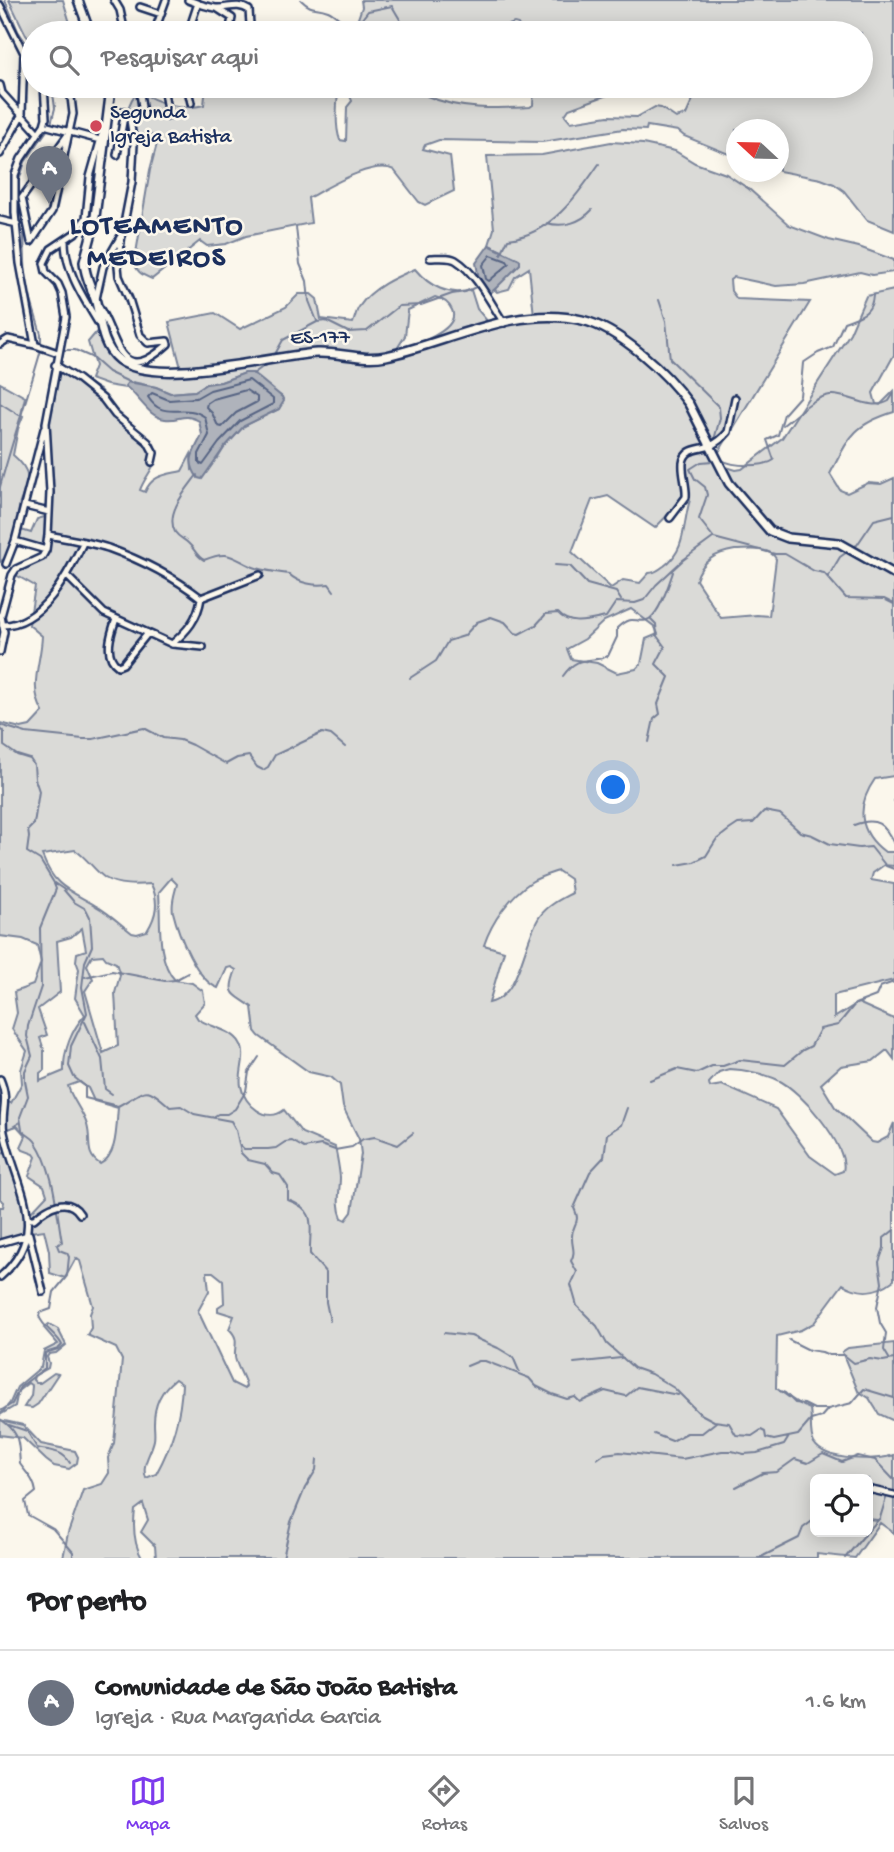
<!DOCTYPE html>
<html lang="pt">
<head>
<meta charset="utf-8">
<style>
	:root { --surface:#fff; --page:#f2f2f2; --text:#202124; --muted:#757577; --line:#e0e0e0; --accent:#7c3aed }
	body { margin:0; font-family:"Gochi Hand",sans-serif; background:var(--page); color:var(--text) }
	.controls { position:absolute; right:21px; bottom:21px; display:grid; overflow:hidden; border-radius:10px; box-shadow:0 4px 18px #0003 }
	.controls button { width:63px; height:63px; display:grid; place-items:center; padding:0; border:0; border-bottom:2px solid var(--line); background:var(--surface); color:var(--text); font:35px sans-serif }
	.compass { position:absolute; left:726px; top:119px; width:63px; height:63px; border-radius:50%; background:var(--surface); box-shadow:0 4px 18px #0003; rotate:292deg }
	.you { position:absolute; left:614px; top:788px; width:24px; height:24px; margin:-18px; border:5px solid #fff; border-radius:50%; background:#1a73e8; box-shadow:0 0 0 10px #1a73e833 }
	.badge { display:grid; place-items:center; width:46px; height:46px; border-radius:50%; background:var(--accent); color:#fff; font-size:23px; font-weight:700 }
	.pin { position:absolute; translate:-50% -58px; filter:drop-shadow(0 2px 4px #0008) }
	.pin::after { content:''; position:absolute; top:37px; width:24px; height:21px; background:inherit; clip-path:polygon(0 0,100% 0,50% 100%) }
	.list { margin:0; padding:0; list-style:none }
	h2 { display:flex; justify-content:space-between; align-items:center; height:91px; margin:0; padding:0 28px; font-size:30px }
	h2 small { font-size:23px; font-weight:400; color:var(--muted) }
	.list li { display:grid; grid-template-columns:46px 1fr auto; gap:21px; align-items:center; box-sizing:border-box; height:105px; padding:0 28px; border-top:2px solid var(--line) }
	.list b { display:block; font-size:26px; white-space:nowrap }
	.list p { margin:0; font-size:23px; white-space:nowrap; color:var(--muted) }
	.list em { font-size:23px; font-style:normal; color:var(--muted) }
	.icon { flex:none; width:38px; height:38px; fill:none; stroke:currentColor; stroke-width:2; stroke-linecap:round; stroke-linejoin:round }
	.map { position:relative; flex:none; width:894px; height:1558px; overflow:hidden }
	.search { position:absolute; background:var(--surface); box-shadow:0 4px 18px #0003; left:21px; right:21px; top:21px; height:77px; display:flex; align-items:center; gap:18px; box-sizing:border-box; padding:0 24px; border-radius:38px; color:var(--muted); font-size:26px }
	.sheet { height:196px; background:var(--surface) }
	nav { display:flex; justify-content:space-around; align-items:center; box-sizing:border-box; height:98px; border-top:2px solid var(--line); background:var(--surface); font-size:19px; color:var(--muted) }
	nav a { display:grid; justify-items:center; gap:4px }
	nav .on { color:var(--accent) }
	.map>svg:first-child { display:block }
	.green { fill:#dadad7; stroke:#7a849a; stroke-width:2; fill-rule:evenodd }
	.water { fill:#afb3bb; stroke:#747e96; stroke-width:2 }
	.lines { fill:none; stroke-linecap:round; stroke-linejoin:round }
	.shore { stroke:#566483; stroke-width:2 }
	.stream { stroke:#747e96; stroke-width:2 }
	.minor-casing { stroke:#1b2f5e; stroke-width:10 }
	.major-casing { stroke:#1b2f5e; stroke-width:12 }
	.minor { stroke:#fbf7ec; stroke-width:5 }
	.major { stroke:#fbf7ec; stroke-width:7 }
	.poi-dot { fill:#d1495b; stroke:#fbf7ec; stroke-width:2.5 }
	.labels { text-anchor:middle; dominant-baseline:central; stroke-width:5; stroke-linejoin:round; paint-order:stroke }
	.poi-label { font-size:21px; fill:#1b2f5e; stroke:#fbf7ec; text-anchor:start }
	.street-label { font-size:21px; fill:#1b2f5e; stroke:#fbf7ec }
	.district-label { font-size:28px; font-weight:bold; letter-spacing:2px; fill:#1b2f5e; stroke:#fbf7ec }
</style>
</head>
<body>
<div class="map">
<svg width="894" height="1558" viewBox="0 0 894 1558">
	<rect width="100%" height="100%" fill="#fbf7ec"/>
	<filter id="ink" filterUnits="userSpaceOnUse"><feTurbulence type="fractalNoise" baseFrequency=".0143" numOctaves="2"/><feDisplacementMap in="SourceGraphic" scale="14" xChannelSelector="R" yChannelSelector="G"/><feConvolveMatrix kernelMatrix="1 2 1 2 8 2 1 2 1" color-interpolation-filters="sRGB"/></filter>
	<g filter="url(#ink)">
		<path class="green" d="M 9,0 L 63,0 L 73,33 L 33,33 L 33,44 L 26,35 Z
			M 361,0 L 894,0 L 894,231 L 867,220 L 844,191 L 834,184 L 821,179 L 779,171 L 778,130 L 736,130 L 736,157 L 684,136 L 678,131 L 647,126 L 646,130 L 623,129 L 542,142 L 439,140 L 425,145 L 423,149 L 450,156 L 454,191 L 425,205 L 419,202 L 394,170 C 373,159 327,188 308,198 L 311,223 L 246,236 L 226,244 L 207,246 L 200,241 L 152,279 C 142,275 134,271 135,259 L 150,170 L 159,136 L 130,134 C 127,117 125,103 139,91 C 157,103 183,111 204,105 L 206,86 L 340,86 C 336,98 335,128 340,140 L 346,141 L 347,107 L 352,101 L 350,96 L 353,86 L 424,86 L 427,96 C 459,110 496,109 530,107 L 533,105 L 534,86 L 621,86 L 610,94 L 569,109 L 565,115 L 571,122 L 608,116 L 637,117 L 655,107 L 661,108 L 676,118 L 686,115 L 699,86 L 861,86 L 861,33 L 522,33 L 518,24 L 514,23 L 488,33 L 353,33 L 362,7 Z
			M 611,142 L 643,144 L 675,151 L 695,163 L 726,174 L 749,189 L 789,225 L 829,240 L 859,247 L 894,260 L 894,272 L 872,275 L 860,272 L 804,284 L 776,286 L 734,277 L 730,280 L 731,291 L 737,299 L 810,302 L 717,455 L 723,466 L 736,470 L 742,469 L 782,438 L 850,333 L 866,296 L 894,290 L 894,355 L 873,393 L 876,404 L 880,405 L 894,391 L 894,412 C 852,425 849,438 830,474 L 840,490 L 847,493 L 868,483 L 881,484 L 894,478 L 894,776 L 875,779 C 856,806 858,832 885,852 L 894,852 L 894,866 L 884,865 L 873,873 L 871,880 L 894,884 L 894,980 L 834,995 L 834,1018 L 858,1003 L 894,1019 L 894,1059 L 887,1050 L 873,1061 L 841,1066 L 821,1084 L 835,1107 L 872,1142 L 877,1143 L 888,1137 L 894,1123 L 894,1280 C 877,1293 861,1295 843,1284 L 814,1323 L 801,1330 L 777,1336 L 776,1388 C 787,1396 797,1404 810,1409 C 812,1419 809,1434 814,1443 C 826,1462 877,1461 894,1455 L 894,1533 L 880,1523 L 855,1558 L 817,1554 L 817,1558 L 156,1558 L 155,1546 L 141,1532 L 148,1520 L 143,1504 L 135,1510 C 133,1526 133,1543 142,1558 L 63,1558 L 68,1533 L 83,1490 L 102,1484 L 109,1473 L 108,1458 L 114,1443 L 122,1360 L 116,1348 L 87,1335 L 91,1328 L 90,1314 L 93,1306 L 80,1261 L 76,1258 L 65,1278 L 50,1273 L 49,1251 L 44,1230 L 30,1232 L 28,1213 L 32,1211 L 47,1195 L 44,1186 L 29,1176 L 36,1157 L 34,1154 L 23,1150 L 21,1147 L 26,1136 L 17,1126 L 1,1131 L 3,1106 L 0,1103 L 0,1085 L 5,1101 L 11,1103 L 22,1083 L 21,1070 L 27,1051 L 12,1029 L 17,1013 L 14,992 L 33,985 L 41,962 L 37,945 L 23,939 L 0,936 L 0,723 L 21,728 L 30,726 L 43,712 C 28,686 41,664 42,636 L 29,625 L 35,586 L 14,574 L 43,553 L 42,547 C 18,537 16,550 0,562 L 0,383 L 25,397 L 21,415 L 23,416 L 18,429 L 13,455 C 32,471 29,479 21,500 C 17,508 19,520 18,529 L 31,533 L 37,519 L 52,515 L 48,422 L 56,375 L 60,374 L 63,367 L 100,390 L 116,410 L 154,444 C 162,463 146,473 140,490 L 145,492 C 152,475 165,475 182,471 L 191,454 L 192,470 L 218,458 L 224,448 L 244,426 L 279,409 L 282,397 L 245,373 L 221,382 L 206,384 L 195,391 L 170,393 L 156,387 L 133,382 L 125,388 L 107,385 L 90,379 L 95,366 L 88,342 L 99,329 C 104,337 109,347 115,354 C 127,369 163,370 181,368 L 169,322 L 215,313 L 240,329 L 286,307 L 299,294 L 311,294 L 317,299 L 321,319 L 353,323 C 355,318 356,311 359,307 C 371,288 396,277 415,269 C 429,286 449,297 471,290 L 477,309 L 488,322 L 534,316 L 529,268 L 515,277 L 509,289 L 497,292 L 495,290 L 500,281 L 520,264 L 519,259 L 489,245 L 494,229 L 487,156 L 542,155 ZM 435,297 C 443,299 449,303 452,310 C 461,330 413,346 399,349 L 398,347 L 405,336 L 408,310 ZM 608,496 L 655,528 L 686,496 L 690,500 C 682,525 687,549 664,566 C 658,570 656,573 649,573 L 640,583 L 623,580 L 611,588 L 572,552 L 592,500 ZM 735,550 C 749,550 770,546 776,559 L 769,616 L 757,615 L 721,618 L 696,580 C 702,560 716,553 735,550 ZM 631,609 L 655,627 L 658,634 L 646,639 L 641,664 L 636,669 L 617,673 L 597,663 L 571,659 L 567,649 L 585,639 L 604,621 ZM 75,850 C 87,858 94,870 105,878 C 118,886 136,885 151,884 C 159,901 157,915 147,931 L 137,934 L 132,933 C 120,924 109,913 96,906 C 69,890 54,887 42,855 ZM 558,871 L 570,879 L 572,893 C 561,899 548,905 540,916 C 523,940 521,996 489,1003 L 504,951 L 484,945 C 492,921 510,896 531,882 C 539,877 549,874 558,871 ZM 171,878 L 177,884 C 175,893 171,902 173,912 C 178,933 197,981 218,988 L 227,968 L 231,967 L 236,970 C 226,995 233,993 252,1007 L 255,1031 L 259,1036 L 309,1072 L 331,1077 L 340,1085 L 343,1107 L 359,1139 L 361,1154 L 352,1212 L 346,1220 L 342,1218 C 336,1204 340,1191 340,1177 C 339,1167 337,1156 335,1147 L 302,1133 L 284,1110 C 267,1124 244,1105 241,1086 C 238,1072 248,1056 240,1043 C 233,1030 210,1027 198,1019 L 195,1014 L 205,1003 L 203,991 L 192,983 L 175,980 C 156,960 161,919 159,892 ZM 82,928 L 86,950 L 77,953 L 76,961 L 79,969 L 75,998 L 85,1015 C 72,1029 63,1051 64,1071 L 40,1081 L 40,1073 L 44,1070 L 44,1050 L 40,1038 L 47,1035 L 38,1009 L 60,992 L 57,941 L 71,937 ZM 103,955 L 106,959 L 116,963 L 120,975 L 115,993 L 118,1046 L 103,1053 L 85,991 L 93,979 L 87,965 L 92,956 ZM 729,1069 C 745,1070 763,1073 778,1080 C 800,1090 850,1147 843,1171 L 835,1174 L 810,1156 L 776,1109 L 722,1085 L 710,1087 L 709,1083 L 719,1072 ZM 79,1082 L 88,1088 L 94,1101 L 118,1108 C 116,1125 118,1156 100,1164 C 84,1154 92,1141 87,1125 C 83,1111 72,1100 68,1086 ZM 207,1272 L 213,1272 L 223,1280 L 224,1303 L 218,1307 L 218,1311 L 234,1316 L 229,1329 C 240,1339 234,1345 235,1357 C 236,1366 244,1376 246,1386 L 244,1389 L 232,1383 L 198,1311 L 209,1291 ZM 175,1379 L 182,1384 C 181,1417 172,1445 156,1474 L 146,1478 C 141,1464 151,1454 154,1440 C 155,1435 154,1429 154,1423 C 154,1406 161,1390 175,1379 ZM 815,1479 L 868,1479 L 868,1532 L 815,1532 Z
			M 7,1148 L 26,1213 L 25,1233 L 0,1239 L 0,1207 L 3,1207 L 4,1202 L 0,1199 L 0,1157 Z
			M 49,1324 L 58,1329 L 66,1345 L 56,1353 L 49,1354 L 47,1357 L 49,1363 L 48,1368 L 34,1376 L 33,1380 L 36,1383 L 40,1383 L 54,1373 L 58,1374 L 38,1404 L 32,1408 L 24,1407 L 31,1396 L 32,1386 L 28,1383 L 18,1391 L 15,1406 L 0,1415 L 10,1403 L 17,1387 L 41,1367 L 44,1351 L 58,1344 L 44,1328 Z
			M 894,1343 L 894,1421 L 879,1414 L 869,1398 L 858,1391 L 842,1352 L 848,1348 Z
			M 0,1420 L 23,1425 L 41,1444 L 75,1451 L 78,1457 L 77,1463 L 69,1469 L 54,1466 L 46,1460 L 23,1438 L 0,1435 Z"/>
		<path class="water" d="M 489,245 L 520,260 L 520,264 C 514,270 495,290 490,293 L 480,284 L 476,263 Z
			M 245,373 L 253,373 L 282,397 L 284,401 L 279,409 L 244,426 L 224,448 L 202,479 L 198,478 C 185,460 194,452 202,435 L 199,421 C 183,412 180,421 165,419 C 148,417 139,396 125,386 L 128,382 L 156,387 L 170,393 L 195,391 L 206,384 L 221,382 Z"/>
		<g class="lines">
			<path class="shore" d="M 491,255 L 507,261 L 509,264 L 489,281 L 486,279 L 483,265 Z
				M 249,380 L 273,399 L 273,404 L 240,421 L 219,443 L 203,465 L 199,463 L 199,454 L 209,435 L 205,417 C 183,401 164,423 148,397 L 152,393 L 169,400 L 196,398 L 210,390 Z
				M 246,390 L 257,397 L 257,402 L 236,413 L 222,427 L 218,426 L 212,413 L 206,407 L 207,403 L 213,399 Z"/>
			<path class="stream" d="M 5,0 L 18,31 L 33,53
				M 301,0 C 312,11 315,6 328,11 C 335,14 340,20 347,24 L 358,24 L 368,11 L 392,6 L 402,23 L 427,33
				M 518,86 L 519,87
				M 51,124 L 55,108 L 52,86
				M 18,184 L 25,162 L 48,129
				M 18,190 L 24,235 L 26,285
				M 547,223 C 564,228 581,222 592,210
				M 296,227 L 300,264 L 307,281 L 309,301 L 317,321
				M 501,254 L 508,239 C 550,235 577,196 599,164
				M 28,290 L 41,334 L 41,345
				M 659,300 L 666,321 L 670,359 L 719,407 L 720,418 L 714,440 L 720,459
				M 62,350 L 75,350 L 91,357 L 108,372 L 131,383
				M 274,356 L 283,340 L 317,322 L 326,321 L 348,332 L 367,331 L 399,306 L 421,305 L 452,294 L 465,292 L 478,286
				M 253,374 L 268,363
				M 0,403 L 19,415
				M 783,425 C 797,415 811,398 830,395 C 848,393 870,412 889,401 L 894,393
				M 722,460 C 733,467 764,467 774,460 L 767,440 L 778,435 L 784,414 L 800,396 L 803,363 L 818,353 L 833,347 L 844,322 C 859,316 872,315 873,295
				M 713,461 L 701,462 L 690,469 L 695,479 L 705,487 L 707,495 L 699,519 L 714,538 L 775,554 L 785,554 L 814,571 L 824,573 L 846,598 L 884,599 L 894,604
				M 197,475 C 186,490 165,513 175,532 C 179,538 184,539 188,543 C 195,549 196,556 204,560 C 228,550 230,556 251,566 C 262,571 277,572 289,574 C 299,584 316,586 329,584 L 334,591
				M 0,487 C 12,441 28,396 41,350
				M 851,548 L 857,545 L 874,520 L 894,515
				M 555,565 L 570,566 L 587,584 L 616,592 L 621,600
				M 828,577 L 840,557 L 847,552
				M 563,676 C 579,653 589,664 608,656 L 617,637 L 617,628 C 633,613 635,624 647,620 C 659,616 669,584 673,572
				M 410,678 L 436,661 L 448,641 L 464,636 L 477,622 L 491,617 L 505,622 L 515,633 L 519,634 L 536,625 L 546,614 L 558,613 C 570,627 590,620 606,617 L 616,602 L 635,603 L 644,600 L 656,585 L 683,560 L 713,538
				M 0,725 L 26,733 L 83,739 L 93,739 L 144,728 L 163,738 L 180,740 L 192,745 L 226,764 L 237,758 L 249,756 L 257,767 L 263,770 L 268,767 L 275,755 L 322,733 L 331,735 L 345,747
				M 0,730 L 4,731 L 4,746 L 17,755 L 30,759 L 34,765 L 35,779 L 39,791 L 34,824 L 28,830 L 29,837 L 27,852 L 40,860 L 54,883 L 63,889 L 74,902 L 86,909 L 90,917 L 92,946 L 85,962 L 82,987 L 87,1013 L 71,1046 L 69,1066 L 74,1077 L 85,1086 L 85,1098 L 118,1106 C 147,1091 143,1082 170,1107 L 181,1106 L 194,1114 L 231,1121 L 236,1130 L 241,1153 L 248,1160 L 265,1164 L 273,1173 L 280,1175 L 288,1187 L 288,1200 C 319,1211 309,1227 310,1254 L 326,1273 L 326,1302 L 330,1321
				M 649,742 L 654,719 L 660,714 L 658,704 L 669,677 L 656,664 L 665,647 L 657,636 L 656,624 L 651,619
				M 894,796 L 894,801
				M 854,825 C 876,816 885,824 894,844
				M 677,865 L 694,862 L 706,856 L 716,840 L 729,830 L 738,824 L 753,823 L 764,811 L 780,814 L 800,832 L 812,835 L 830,844 L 859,848 L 871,847 L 886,866 L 894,869
				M 85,977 L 112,971 L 165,981 L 175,980 L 188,973
				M 85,1022 L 102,1059 L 105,1089 L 112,1094
				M 650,1080 L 677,1069 L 697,1073 L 712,1066 L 723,1066 L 740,1060 L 785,1065 L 803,1050 L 811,1046 L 820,1029 L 838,1025 L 855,1004 L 876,996 L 880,987 L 894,982
				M 627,1108 L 621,1125 L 607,1134 L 604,1157 L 590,1172 L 574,1208 C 582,1224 571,1224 572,1238 C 572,1248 576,1251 571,1261 L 577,1272 L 571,1285 L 577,1306 L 597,1326 L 607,1344 L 634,1368 L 651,1374 L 674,1388 L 699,1413 L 714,1421 L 729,1423 L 736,1435 L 752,1436 L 761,1430 L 765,1432 L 766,1438 L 774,1440 L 798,1435 L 811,1420 L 821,1417 L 828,1409
				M 213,1117 L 218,1114 L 227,1114 L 235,1109 L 246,1091 L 249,1072 L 259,1057
				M 6,1131 L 19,1123
				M 239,1144 L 244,1149 L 268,1149 L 276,1148 L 285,1142 L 292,1141 L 304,1148 L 321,1145 L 335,1150 L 352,1147 L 363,1139 L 375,1137 L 398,1145 L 413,1133
				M 0,1145 L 3,1135
				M 444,1333 L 471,1336 L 498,1348 L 513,1357 L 519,1371
				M 789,1340 L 809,1350 L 822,1352 L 829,1355 L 844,1355 L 854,1363 L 870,1359 L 883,1361 L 894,1359
				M 890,1360 L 884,1350 L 886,1333 L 880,1323 L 877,1307 L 882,1283 L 879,1262 L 884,1248 L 884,1238 L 894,1230
				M 574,1363 L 621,1358
				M 467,1366 L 479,1361 L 485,1361 L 529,1378 L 536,1386 L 552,1394 L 567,1399 L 575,1397 L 580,1402 L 605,1391 L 626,1396 L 637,1387 L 678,1395
				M 780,1391 L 785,1393 L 795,1403 L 804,1404 L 814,1409 L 828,1409 L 852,1403 L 864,1389 L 894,1398
				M 0,1411 L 12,1404 L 20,1387 L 45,1368 L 45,1353 L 58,1349 L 62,1345 C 57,1334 43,1328 39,1316 L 40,1313 L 51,1309 L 54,1292 L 67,1276 L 69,1257 L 67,1253 L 59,1250 L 57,1245 L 62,1242 C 56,1209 55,1171 35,1141 C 31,1136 26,1135 22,1130 L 20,1117 L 28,1096 L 25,1081 L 25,1071 L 32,1056 L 27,1036 L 28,1026 L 41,987 L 40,928 L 56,889 L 54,884
				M 0,1419 C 21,1433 18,1442 20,1464 C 27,1474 34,1479 36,1492 L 25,1501 L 28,1515 L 53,1529 L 73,1552 L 73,1558
				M 9,1425 L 27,1431 L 37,1448 C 51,1451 62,1450 70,1463
				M 654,1434 L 672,1441 L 687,1433 L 702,1433 L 716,1422
				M 597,1459 L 604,1454 L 620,1452 L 682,1459 L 722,1451 L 732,1451 L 744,1454 L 757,1453 L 784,1445 L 789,1437
				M 736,1487 L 763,1473 L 777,1472 L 795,1459 L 808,1463 L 823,1454 L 842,1462 L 858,1456 L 875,1460 L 894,1480
				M 868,1519 L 877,1520
				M 868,1531 L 880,1518 L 887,1495
				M 283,1558 L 291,1522 L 305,1488 L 316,1470 L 317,1459
				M 759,1558 L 799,1538 L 803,1528 L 815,1519
				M 845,1558 L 867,1532"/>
			<defs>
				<path id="minor" d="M 114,0 L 120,10 L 125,33
					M 188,0 C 196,3 206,7 216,8 C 228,9 237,2 249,10 L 250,25
					M 0,5 L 24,53 L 33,63
					M 140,7 L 161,14
					M 218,9 L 232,18 L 229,33
					M 191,24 L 219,33
					M 124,30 L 136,33
					M 154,33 L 166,0
					M 188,33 L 198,3
					M 0,85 L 2,93 L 38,133
					M 44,86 L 46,118 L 44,125 L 21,159 L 15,175 L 15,213 L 20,263 L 35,345 L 58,353
					M 163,86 L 168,116
					M 187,86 L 191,103
					M 129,114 L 138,112 L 142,107 L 139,86
					M 44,125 L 100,140
					M 69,133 L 22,198 L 31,242 L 52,211 L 73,114 L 70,89
					M 0,154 L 22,114 L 24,53
					M 117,155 L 125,111
					M 0,220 L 17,224
					M 65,240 C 65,271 83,297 99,324
					M 430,258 C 438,258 451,256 457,261 C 475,272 492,305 504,323
					M 96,299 L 103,267 L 122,234 L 132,182 L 134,144 L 129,114 L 108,107
					M 99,307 C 119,340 119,389 168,344 L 167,341 L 148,343 L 140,335 L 129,299 L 119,276 L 118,266 L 122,234
					M 0,344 L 8,339 L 35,345
					M 55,365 L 78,379 L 103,399 L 115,415 L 148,442 L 154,453 L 152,462
					M 25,506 L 49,512
					M 670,518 L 686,497 C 687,486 682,475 683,463 C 685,448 699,450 710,446 C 717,443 723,438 728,432 L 735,398
					M 48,535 C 68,539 89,542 108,548 C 141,560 174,577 201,598
					M 15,541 L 46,550
					M 6,564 L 15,541 L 44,429
					M 67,576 L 104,613 L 172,644 L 203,647
					M 116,619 C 111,633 103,656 118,666 L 123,664 L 148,633
					M 2,625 C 42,626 68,574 83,543
					M 172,644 C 187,631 198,619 201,598 L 260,575
					M 0,652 L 4,632 L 1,616 L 12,575 L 16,569 L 42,557 L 46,550 L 48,535 L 50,492 L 46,423 L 66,317 L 62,293 L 58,284 L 46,272 L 44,263 L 51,249 L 75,233 L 86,218 L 90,177 L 103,131
					M 0,1079 C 10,1103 0,1111 4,1132 C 15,1186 53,1231 0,1277
					M 28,1219 L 34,1219 C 47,1207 68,1195 80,1214
					M 29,1234 L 43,1292
					M 0,1243 L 28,1235
					M 868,1489 L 894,1495"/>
				<path id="major" d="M 78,0 L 90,33
					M 108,86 L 110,96 L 94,225 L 84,262 C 85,277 92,288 96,302 C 101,322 101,346 119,360 C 157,388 269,356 317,353 C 340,352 363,361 386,356 C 449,342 515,305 582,320 C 620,329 667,373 689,404 L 729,483 L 770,531 L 788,538 L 839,543 L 894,574"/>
			</defs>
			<use href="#minor" class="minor-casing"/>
			<use href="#major" class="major-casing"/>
			<use href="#minor" class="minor"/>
			<use href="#major" class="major"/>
		</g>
	</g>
	<circle class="poi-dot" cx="96" cy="126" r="7"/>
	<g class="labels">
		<g class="poi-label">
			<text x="110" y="114">Segunda<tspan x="110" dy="24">Igreja Batista</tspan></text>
		</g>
		<g class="street-label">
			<text transform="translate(320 339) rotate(-1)">ES-177</text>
		</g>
		<g class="district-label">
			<text x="157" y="227">LOTEAMENTO<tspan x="157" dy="32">MEDEIROS</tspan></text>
		</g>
	</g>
</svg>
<div class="controls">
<button><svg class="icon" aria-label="locate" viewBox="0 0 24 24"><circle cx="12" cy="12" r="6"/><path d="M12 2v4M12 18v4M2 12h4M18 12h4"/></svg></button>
</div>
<svg class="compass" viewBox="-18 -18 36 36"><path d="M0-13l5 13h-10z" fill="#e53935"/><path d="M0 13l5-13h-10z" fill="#757577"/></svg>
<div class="you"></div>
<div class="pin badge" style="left:49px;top:204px;background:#6b7280">A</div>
<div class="search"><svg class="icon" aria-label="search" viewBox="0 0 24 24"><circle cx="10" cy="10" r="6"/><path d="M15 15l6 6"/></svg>Pesquisar aqui</div>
</div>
<section class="sheet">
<h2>Por perto<small></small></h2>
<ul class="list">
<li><span class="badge" style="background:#6b7280">A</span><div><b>Comunidade de São João Batista</b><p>Igreja · Rua Margarida Garcia</p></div><em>1.6 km</em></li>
</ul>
</section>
<nav>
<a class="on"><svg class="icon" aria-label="map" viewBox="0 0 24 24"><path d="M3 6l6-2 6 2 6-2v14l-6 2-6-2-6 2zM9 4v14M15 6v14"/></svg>Mapa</a>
<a><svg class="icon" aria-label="directions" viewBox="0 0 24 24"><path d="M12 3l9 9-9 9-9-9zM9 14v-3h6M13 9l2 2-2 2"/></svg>Rotas</a>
<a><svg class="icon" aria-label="saved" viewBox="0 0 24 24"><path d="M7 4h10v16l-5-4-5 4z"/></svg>Salvos</a>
</nav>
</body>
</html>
